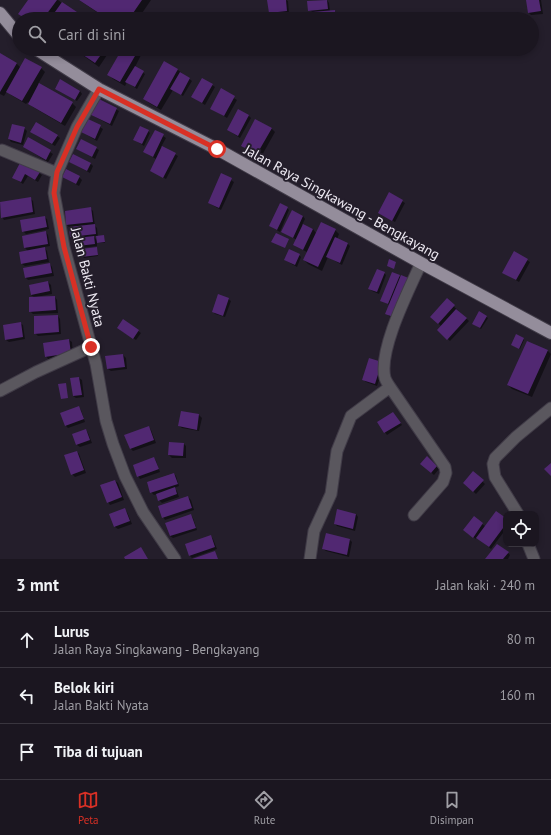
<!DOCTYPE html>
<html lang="id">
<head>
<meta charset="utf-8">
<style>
	:root { --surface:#1b1620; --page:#241f29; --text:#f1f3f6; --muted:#a09fa5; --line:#39353e; --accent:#d93025 }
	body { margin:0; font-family:"PT Sans",sans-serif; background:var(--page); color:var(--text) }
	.controls { position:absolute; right:12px; bottom:12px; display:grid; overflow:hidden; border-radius:8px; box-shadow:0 2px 6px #0003 }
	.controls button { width:36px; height:36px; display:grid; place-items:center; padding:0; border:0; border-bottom:1px solid var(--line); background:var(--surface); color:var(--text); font:20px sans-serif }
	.stop { position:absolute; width:12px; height:12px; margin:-9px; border:3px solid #d93025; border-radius:50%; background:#fff }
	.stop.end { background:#d93025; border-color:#fff; box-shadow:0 1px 4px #0008 }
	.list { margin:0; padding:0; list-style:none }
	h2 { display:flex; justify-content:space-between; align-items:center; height:52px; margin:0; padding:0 16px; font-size:17px }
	h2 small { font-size:13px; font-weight:400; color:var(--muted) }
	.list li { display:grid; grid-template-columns:26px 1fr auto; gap:12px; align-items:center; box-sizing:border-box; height:56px; padding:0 16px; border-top:1px solid var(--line) }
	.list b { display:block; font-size:15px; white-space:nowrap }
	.list p { margin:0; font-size:13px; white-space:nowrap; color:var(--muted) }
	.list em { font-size:13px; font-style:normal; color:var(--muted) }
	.icon { flex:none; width:22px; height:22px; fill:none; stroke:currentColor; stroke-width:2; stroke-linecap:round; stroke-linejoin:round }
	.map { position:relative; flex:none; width:551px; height:559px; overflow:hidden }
	.search { position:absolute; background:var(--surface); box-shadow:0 2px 6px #0003; left:12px; right:12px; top:12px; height:44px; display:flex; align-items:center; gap:10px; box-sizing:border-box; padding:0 14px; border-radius:22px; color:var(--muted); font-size:15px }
	.sheet { height:220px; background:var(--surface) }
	nav { display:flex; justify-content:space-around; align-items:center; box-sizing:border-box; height:56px; border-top:1px solid var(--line); background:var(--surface); font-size:11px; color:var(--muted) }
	nav a { display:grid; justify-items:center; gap:2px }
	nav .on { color:var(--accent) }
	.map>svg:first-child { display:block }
	.shadow { fill:#0007; fill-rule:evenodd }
	.building { fill:#512872 }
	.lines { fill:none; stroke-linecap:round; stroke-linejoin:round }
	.minor-casing { stroke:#403b47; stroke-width:13 }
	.major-casing { stroke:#403b47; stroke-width:14 }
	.minor { stroke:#5a575e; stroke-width:11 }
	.major { stroke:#948d9b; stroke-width:12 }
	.route { stroke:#d93025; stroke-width:5 }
	.labels { text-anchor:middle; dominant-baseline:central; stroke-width:4; stroke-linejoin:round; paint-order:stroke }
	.street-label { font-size:14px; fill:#efebf4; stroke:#241e2b }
</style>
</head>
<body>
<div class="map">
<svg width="551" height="559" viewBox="0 0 551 559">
	<rect width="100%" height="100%" fill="#241e2b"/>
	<path class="shadow" d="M 29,0 L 58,0 L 80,17 L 79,19 L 26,19 L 20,14 Z
		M 79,0 L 151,0 L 138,19 L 107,19 Z
		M 275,0 L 286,0 L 288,1 L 289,14 L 272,15 L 269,13 Z
		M 327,0 L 329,3 L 330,12 L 335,11 L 337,14 L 338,19 L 313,19 L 313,12 L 309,10 Z
		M 527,0 L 541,0 L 543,14 L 531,15 L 529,13 Z
		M 74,49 L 111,49 L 99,67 Z
		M 123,49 L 138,49 L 142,53 L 135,67 L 145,74 L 137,89 L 127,82 L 125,86 L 113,79 L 109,75 Z
		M 271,49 L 289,49 L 273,51 Z
		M 0,54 L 16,63 L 21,68 L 41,68 L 45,72 L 38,84 L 72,103 L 76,107 L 65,126 L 33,107 L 28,102 L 26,104 L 11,95 L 7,91 L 4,96 L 0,94 Z
		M 178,70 L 192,81 L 183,96 L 173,90 L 161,110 L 149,103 L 145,99 Z
		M 212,85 L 215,87 L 205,105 L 193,97 Z
		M 221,90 L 237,100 L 227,118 L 211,108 Z
		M 59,91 L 80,91 L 82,94 L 77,101 Z
		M 97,99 L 119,111 L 112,126 L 90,114 Z
		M 249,116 L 251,118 L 240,138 L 228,130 Z
		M 88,120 L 103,129 L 97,141 L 82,132 Z
		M 24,128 L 27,131 L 23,145 L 11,142 L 9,139 Z
		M 271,128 L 275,132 L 261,157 L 246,149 L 242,145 Z
		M 148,131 L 150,133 L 144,146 L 135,140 Z
		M 155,131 L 166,138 L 161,147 L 178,156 L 166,179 L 151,171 L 156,159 L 144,152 Z
		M 34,134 L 57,136 L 60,138 L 55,146 Z
		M 29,139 L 53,154 L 48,162 L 24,147 Z
		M 81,140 L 99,150 L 95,159 L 77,149 Z
		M 22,162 L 42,175 L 38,182 L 28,176 L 23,184 L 13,177 Z
		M 70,162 L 91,164 L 93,166 L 90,173 Z
		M 222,175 L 234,182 L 221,210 L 209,203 Z
		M 63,177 L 79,177 L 82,180 L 79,186 Z
		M 390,194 L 405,203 L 395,222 L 379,213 Z
		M 30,198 L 33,201 L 35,214 L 4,220 L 2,217 L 0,203 Z
		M 287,208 L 289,210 L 280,232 L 273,228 L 270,226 Z
		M 91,209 L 93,211 L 95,226 L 97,228 L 98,237 L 104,236 L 105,243 L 99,243 L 97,241 L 97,246 L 81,248 L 79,245 L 78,238 L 74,239 L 71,236 L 70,228 L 67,225 ZM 93,236 L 97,236 L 98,241 Z
		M 303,216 L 305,219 L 302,225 L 313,229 L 316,233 L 335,230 L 339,234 L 337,239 L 348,244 L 350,246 L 342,265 L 328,257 L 322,271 L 308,264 L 304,260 L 307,252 L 297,247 L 294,245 L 297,240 L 283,232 Z
		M 44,217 L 47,219 L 49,229 L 26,234 L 23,231 Z
		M 46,232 L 48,235 L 50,246 L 44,247 L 47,251 L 49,262 L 25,266 L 22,264 L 28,251 L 25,248 Z
		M 97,248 L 98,256 L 84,258 L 83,257 Z
		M 515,253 L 530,262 L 519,282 L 504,273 Z
		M 299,255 L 301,257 L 297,267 L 285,260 Z
		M 50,264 L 52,267 L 54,276 L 28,280 L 26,278 L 24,269 Z
		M 384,273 L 386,275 L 379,294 L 372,291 L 370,289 Z
		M 399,276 L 401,278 L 398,320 L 389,316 L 387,313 L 390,305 L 382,301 Z
		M 48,282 L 51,285 L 52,294 L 36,297 L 55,297 L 57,300 L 58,313 L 33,314 L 30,311 L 35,298 L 31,295 Z
		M 228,299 L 231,301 L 225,317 L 215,314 L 213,311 Z
		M 447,300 L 469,321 L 450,341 L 438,330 L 442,327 L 432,317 Z
		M 480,313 L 488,318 L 481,329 L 474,324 Z
		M 58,316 L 60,319 L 61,334 L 38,336 L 35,333 Z
		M 20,323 L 23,325 L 25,339 L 9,342 L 6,340 L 4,326 Z
		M 120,330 L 138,331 L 141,333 L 136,340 Z
		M 523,339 L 524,340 L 520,349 L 512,345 Z
		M 69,340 L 72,342 L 73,355 L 48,359 L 46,356 Z
		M 528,342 L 548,351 L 551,354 L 532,397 L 512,389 L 508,385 Z
		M 123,355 L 126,358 L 127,369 L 111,371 L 108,369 L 107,357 Z
		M 384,366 L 377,386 L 366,382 L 363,379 Z
		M 79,378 L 82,380 L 84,397 L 76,398 L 73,396 Z
		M 79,408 L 81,410 L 85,422 L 68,428 L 66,426 L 61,414 Z
		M 182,412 L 199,415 L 202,418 L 199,431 L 182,428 L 179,426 Z
		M 393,413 L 402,425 L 387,435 L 378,423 Z
		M 149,427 L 151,430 L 156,443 L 133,451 L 130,448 Z
		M 86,430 L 88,433 L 92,443 L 80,447 L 77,445 L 73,435 Z
		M 184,444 L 186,446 L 186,458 L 172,458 L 169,455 Z
		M 77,452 L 79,454 L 86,473 L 75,477 L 72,474 Z
		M 154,458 L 156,461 L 160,472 L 140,479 L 138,476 Z
		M 427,458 L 439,469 L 434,475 L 421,464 Z
		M 473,473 L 485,484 L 476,494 L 464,483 Z
		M 174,474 L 176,476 L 179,486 L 174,488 L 177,491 L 179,497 L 162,503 L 159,500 L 157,494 L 154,495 L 151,492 Z
		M 115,481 L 118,483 L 124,500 L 110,505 L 108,502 Z
		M 188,497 L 191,500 L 194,510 L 165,520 L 163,517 Z
		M 125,510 L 127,512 L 132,524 L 118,529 L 115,527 L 110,515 Z
		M 356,514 L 358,517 L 355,531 L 337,526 L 335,524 Z
		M 191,515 L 193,518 L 197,530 L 173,538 L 170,536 Z
		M 474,518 L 486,527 L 506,520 L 506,529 L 491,549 L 477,537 L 476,539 L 467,533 Z
		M 327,534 L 350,540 L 352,542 L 349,557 L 326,551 L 323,549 Z
		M 211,536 L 213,539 L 217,549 L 192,558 L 189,555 Z
		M 508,553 L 510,555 L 508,559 L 487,559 Z"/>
	<path class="building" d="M 28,0 L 57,0 L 43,19 L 26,19 L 18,14 Z
		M 79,0 L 142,0 L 129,19 L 108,19 Z
		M 267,0 L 286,0 L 287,11 L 269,13 Z
		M 327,0 L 328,9 L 308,11 L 307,1 Z
		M 526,0 L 539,0 L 541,11 L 528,13 Z
		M 62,2 L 77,12 L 72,19 L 50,19 Z
		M 335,10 L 336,19 L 312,19 L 312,12 Z
		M 74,49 L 105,49 L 95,63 Z
		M 122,49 L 139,49 L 120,82 L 107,75 Z
		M 0,53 L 17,63 L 0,92 Z
		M 25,58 L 42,67 L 22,101 L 6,92 Z
		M 164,61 L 178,69 L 157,107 L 143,99 Z
		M 135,66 L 144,71 L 135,87 L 125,82 Z
		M 180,72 L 190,78 L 181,95 L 170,89 Z
		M 202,78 L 213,84 L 202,103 L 191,97 Z
		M 60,79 L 80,91 L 75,100 L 55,89 Z
		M 39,83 L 73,102 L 61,123 L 28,104 Z
		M 221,88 L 235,96 L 224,116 L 210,109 Z
		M 97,98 L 117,108 L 110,124 L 89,114 Z
		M 238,109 L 249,115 L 238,136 L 227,130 Z
		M 88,119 L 101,125 L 95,139 L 81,132 Z
		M 255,119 L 272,128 L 257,154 L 241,146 Z
		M 36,122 L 58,135 L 52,144 L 30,132 Z
		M 12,124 L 25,127 L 21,143 L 8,139 Z
		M 140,126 L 149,130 L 142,144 L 133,140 Z
		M 155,130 L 164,134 L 153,157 L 143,152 Z
		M 28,137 L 51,150 L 46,160 L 23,147 Z
		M 81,139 L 97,147 L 92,157 L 76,149 Z
		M 162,146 L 176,153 L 163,178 L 150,171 Z
		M 73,154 L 91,163 L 87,171 L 69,162 Z
		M 21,161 L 40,172 L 35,180 L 25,174 L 21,182 L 12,178 Z
		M 66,169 L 80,176 L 76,184 L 62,177 Z
		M 221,173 L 232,178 L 219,208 L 208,203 Z
		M 389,192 L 403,200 L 392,221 L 378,213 Z
		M 31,197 L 33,212 L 1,218 L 0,202 Z
		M 280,203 L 288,207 L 277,230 L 269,226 Z
		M 91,207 L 93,222 L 66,225 L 65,211 Z
		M 292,210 L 303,216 L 293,238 L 281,232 Z
		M 45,216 L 47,227 L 22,232 L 20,220 Z
		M 321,222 L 336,229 L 318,267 L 303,260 Z
		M 95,224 L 96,234 L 70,237 L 69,227 Z
		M 303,224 L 313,229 L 303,250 L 293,245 Z
		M 46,231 L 48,244 L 24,248 L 22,236 Z
		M 276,233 L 289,239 L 285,248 L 271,242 Z
		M 104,235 L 105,242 L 97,243 L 96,236 Z
		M 94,236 L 95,244 L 78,246 L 77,238 Z
		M 335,237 L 348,243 L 340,263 L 326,257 Z
		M 45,247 L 47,259 L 21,264 L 19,252 Z
		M 97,247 L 98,255 L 82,257 L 81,249 Z
		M 289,249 L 300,254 L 295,265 L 284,260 Z
		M 514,251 L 528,259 L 516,280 L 502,273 Z
		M 389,259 L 396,262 L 394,269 L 387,266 Z
		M 50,263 L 52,273 L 25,278 L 23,268 Z
		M 377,269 L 385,272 L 377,292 L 368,289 Z
		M 392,272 L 400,275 L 388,304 L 380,301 Z
		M 401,275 L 411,279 L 396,318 L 385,314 Z
		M 48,281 L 50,291 L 31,295 L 29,285 Z
		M 218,294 L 229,298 L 223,316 L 212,312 Z
		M 55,296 L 56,310 L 29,312 L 29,297 Z
		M 447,298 L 455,305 L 438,324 L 430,317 Z
		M 456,309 L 467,318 L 447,340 L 437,330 Z
		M 479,311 L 487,316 L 480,328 L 472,324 Z
		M 58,315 L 59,332 L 34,334 L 34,316 Z
		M 123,319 L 139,330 L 133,339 L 117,328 Z
		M 21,322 L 23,337 L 5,340 L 3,325 Z
		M 516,334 L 524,338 L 519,349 L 511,345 Z
		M 69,339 L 71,353 L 45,357 L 43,343 Z
		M 527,341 L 548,350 L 528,394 L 507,385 Z
		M 123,354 L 125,367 L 107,369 L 105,356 Z
		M 369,358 L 382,362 L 375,384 L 362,380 Z
		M 79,377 L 82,395 L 73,396 L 70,378 Z
		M 66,383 L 68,398 L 61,399 L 58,384 Z
		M 79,406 L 84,419 L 65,426 L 60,413 Z
		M 181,411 L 199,414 L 197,430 L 178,426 Z
		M 393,412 L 401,423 L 384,433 L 377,422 Z
		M 149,426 L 154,440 L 130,449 L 124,435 Z
		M 86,429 L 90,440 L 76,445 L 72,434 Z
		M 169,442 L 184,443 L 183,456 L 168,455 Z
		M 77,451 L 84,470 L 71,475 L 64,455 Z
		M 427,456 L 437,466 L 431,473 L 420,464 Z
		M 154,457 L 159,469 L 137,477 L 133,465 Z
		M 551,463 L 551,476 L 544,469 Z
		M 473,471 L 484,480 L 473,492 L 463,483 Z
		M 174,473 L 178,484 L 150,493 L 147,482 Z
		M 115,480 L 122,497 L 107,503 L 100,485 Z
		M 175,487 L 177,494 L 158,501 L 156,494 Z
		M 188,496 L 192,508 L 162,518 L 158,506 Z
		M 125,508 L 130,521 L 114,527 L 109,514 Z
		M 337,509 L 356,514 L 353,529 L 334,524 Z
		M 496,511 L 506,518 L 506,524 L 489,547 L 476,538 Z
		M 191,514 L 196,528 L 170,536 L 165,523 Z
		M 474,516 L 483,523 L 473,538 L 463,530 Z
		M 326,533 L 350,539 L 347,555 L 322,549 Z
		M 211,535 L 215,547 L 189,556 L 185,544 Z
		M 497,544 L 509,552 L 503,559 L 485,559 Z
		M 141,547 L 148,559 L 125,559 L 124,557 Z
		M 215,551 L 218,559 L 192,559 Z"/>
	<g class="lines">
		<defs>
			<path id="minor" d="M 99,89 L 77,127 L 57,173 L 54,193 L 64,247 L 96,364 L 106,421 L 113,444 L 125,476 L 143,512 L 175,559
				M 2,150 L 57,173
				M 0,391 L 36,372 L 91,347
				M 518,514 L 495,477 L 493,464 L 495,458 L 516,437 L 551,408
				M 414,515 L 443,482 L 446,473 L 445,467 L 390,387 C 388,384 386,381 385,378 C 378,350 409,290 421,263
				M 528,544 L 534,559
				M 310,559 L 314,531 L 331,494 L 337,451 L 351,416 L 390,387"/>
			<path id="major" d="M 0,13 L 19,36
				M 36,49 L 99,89 L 217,149 L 421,263 L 551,333"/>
		</defs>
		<use href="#minor" class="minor-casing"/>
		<use href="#major" class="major-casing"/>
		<use href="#minor" class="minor"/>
		<use href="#major" class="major"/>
	</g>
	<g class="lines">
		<path class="route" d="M 91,347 L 64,247 L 54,193 L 57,172 L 77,127 L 99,89 L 217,149"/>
	</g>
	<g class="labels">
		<g class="street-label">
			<text transform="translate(342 202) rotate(29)">Jalan Raya Singkawang - Bengkayang</text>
			<text transform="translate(88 277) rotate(76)">Jalan Bakti Nyata</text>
		</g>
	</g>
</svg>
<div class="controls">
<button><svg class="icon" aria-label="locate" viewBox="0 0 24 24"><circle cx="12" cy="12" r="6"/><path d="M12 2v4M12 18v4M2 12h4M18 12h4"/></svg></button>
</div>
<div class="stop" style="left:217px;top:149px"></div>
<div class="stop end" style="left:91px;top:347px"></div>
<div class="search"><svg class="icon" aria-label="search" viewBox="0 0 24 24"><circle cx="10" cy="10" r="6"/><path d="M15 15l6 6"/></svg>Cari di sini</div>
</div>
<section class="sheet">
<h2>3 mnt<small>Jalan kaki · 240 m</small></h2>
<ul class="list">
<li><svg class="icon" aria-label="ahead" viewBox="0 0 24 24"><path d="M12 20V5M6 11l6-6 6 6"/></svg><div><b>Lurus</b><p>Jalan Raya Singkawang - Bengkayang</p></div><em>80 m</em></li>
<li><svg class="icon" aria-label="left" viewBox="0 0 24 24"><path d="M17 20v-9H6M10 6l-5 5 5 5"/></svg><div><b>Belok kiri</b><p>Jalan Bakti Nyata</p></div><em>160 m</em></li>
<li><svg class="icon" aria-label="arrive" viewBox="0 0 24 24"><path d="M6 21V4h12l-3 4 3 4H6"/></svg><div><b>Tiba di tujuan</b></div></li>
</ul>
</section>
<nav>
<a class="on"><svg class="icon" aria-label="map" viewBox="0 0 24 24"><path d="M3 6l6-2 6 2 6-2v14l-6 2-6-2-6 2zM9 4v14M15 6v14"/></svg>Peta</a>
<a><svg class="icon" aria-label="directions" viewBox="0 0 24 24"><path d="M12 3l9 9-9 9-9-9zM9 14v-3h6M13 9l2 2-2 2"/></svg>Rute</a>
<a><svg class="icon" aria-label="saved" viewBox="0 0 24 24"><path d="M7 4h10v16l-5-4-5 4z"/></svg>Disimpan</a>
</nav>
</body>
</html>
